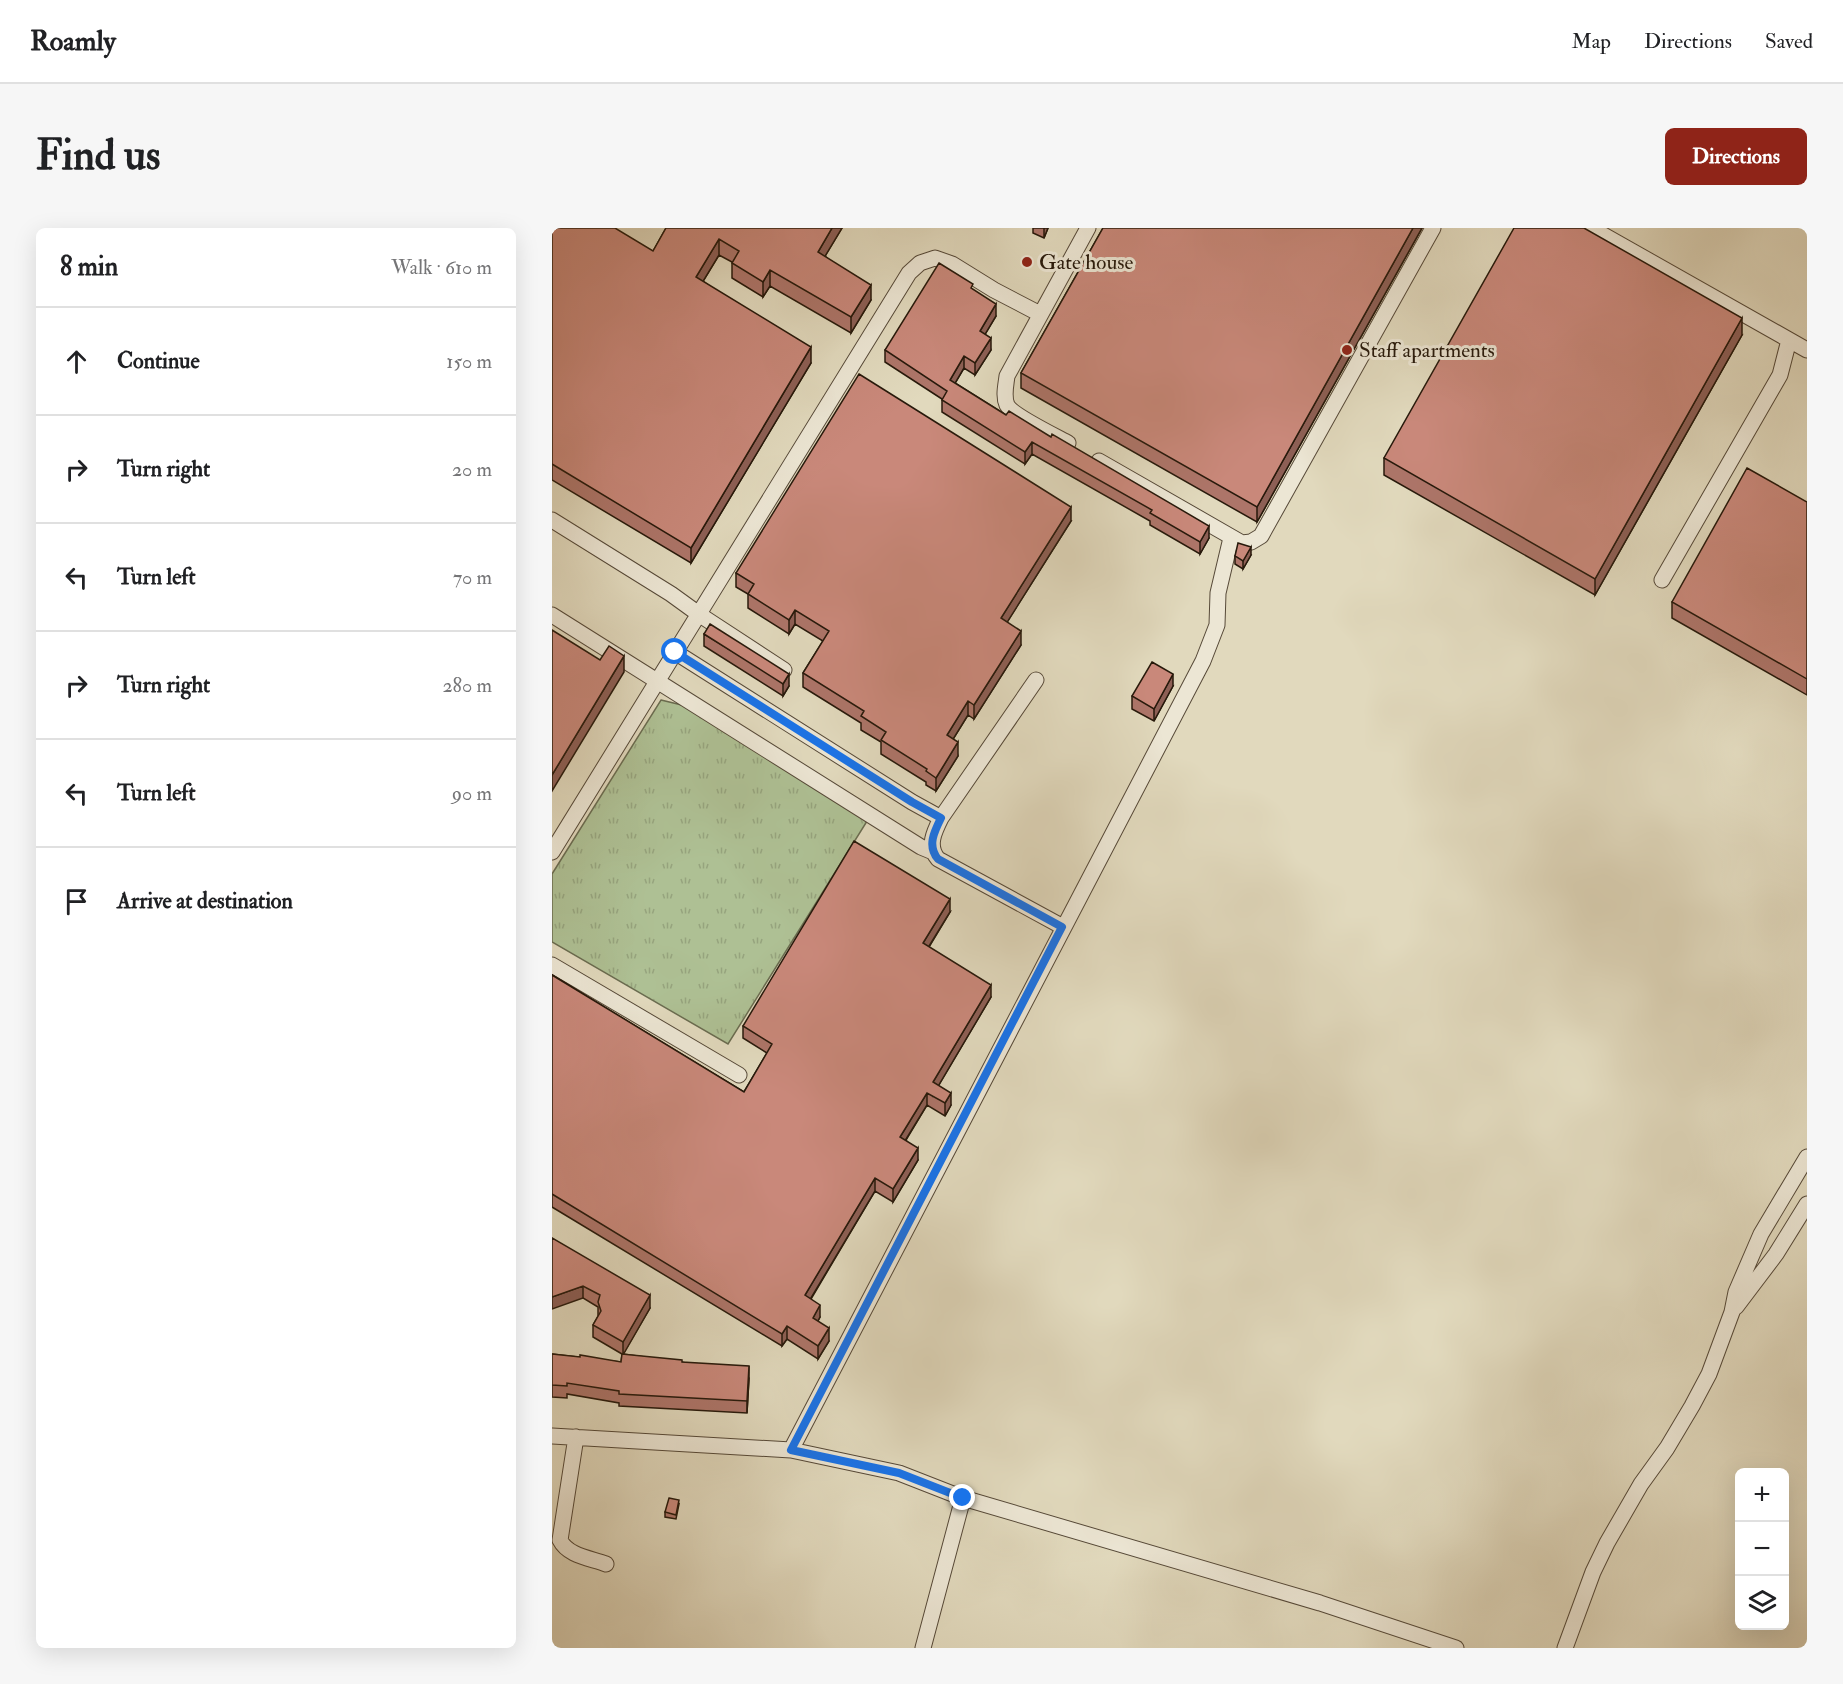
<!DOCTYPE html>
<html lang="en">
<head>
<meta charset="utf-8">
<style>
	:root { --surface:#fff; --page:#f6f6f6; --text:#202124; --muted:#757577; --line:#e0e0e0; --accent:#8f2418 }
	body { margin:0; font-family:"IM FELL Double Pica",serif; background:var(--page); color:var(--text) }
	.controls { position:absolute; right:18px; bottom:18px; display:grid; overflow:hidden; border-radius:9px; box-shadow:0 6px 24px #0002 }
	.controls button { width:54px; height:54px; display:grid; place-items:center; padding:0; border:0; border-bottom:2px solid var(--line); background:var(--surface); color:var(--text); font:30px sans-serif }
	.stop { position:absolute; width:18px; height:18px; margin:-14px; border:4px solid #1a73e8; border-radius:50%; background:#fff }
	.stop.end { background:#1a73e8; border-color:#fff; box-shadow:0 2px 6px #0008 }
	.list { margin:0; padding:0; list-style:none }
	h2 { display:flex; justify-content:space-between; align-items:center; height:78px; margin:0; padding:0 24px; font-size:26px }
	h2 small { font-size:20px; font-weight:400; color:var(--muted) }
	.list li { display:grid; grid-template-columns:39px 1fr auto; gap:18px; align-items:center; box-sizing:border-box; height:108px; padding:0 24px; border-top:2px solid var(--line) }
	.list b { display:block; font-size:22px; white-space:nowrap }
	.list em { font-size:20px; font-style:normal; color:var(--muted) }
	.icon { flex:none; width:33px; height:33px; fill:none; stroke:currentColor; stroke-width:2; stroke-linecap:round; stroke-linejoin:round }
	.map { position:relative; flex:none; width:1255px; height:1420px; overflow:hidden; border-radius:9px }
	header { display:flex; align-items:center; gap:36px; box-sizing:border-box; height:84px; padding:0 30px; background:var(--surface); border-bottom:2px solid var(--line) }
	header strong { font-size:28px }
	nav { display:flex; gap:33px; margin-inline-start:auto; font-size:21px }
	.intro { display:flex; align-items:center; justify-content:space-between; box-sizing:border-box; height:144px; padding:0 36px }
	h1 { margin:0; font-size:42px }
	.button { padding:15px 27px; border-radius:9px; background:var(--accent); color:#fff; font-size:21px; font-weight:700 }
	main { display:flex; gap:36px; padding:0 36px }
	aside { flex:1; background:var(--surface); border-radius:9px; box-shadow:0 6px 24px #0002 }
	.map>svg:first-child { display:block }
	.grass { fill:url(#grass-tufts); stroke:#6a6c50; stroke-width:1.5 }
	.lines { fill:none; stroke-linecap:round; stroke-linejoin:round }
	.minor-casing { stroke:#564938; stroke-width:17 }
	.minor { stroke:#ece6d4; stroke-width:15 }
	.wall { fill:#ad7569; stroke:#27190b; stroke-width:1.5 }
	.shaded-wall { fill:#8d5f55; stroke:#27190b; stroke-width:1.5 }
	.building { fill:#c9887a; stroke:#27190b; stroke-width:1.5 }
	.route { stroke:#1a73e8; stroke-width:8 }
	.poi-dot { fill:#8f2418; stroke:#ece6d4; stroke-width:2 }
	.labels { text-anchor:middle; dominant-baseline:central; stroke-width:6; stroke-linejoin:round; paint-order:stroke }
	.poi-label { font-size:21px; fill:#27190b; stroke:#ece6d4; text-anchor:start }
</style>
</head>
<body>
<header>
<strong>Roamly</strong>
<nav><a>Map</a><a>Directions</a><a>Saved</a></nav>
</header>
<div class="intro"><h1>Find us</h1><a class="button">Directions</a></div>
<main>
<aside>
<h2>8 min<small>Walk · 610 m</small></h2>
<ul class="list">
<li><svg class="icon" aria-label="ahead" viewBox="0 0 24 24"><path d="M12 20V5M6 11l6-6 6 6"/></svg><div><b>Continue</b></div><em>150 m</em></li>
<li><svg class="icon" aria-label="right" viewBox="0 0 24 24"><path d="M7 20v-9h11M14 6l5 5-5 5"/></svg><div><b>Turn right</b></div><em>20 m</em></li>
<li><svg class="icon" aria-label="left" viewBox="0 0 24 24"><path d="M17 20v-9H6M10 6l-5 5 5 5"/></svg><div><b>Turn left</b></div><em>70 m</em></li>
<li><svg class="icon" aria-label="right" viewBox="0 0 24 24"><path d="M7 20v-9h11M14 6l5 5-5 5"/></svg><div><b>Turn right</b></div><em>280 m</em></li>
<li><svg class="icon" aria-label="left" viewBox="0 0 24 24"><path d="M17 20v-9H6M10 6l-5 5 5 5"/></svg><div><b>Turn left</b></div><em>90 m</em></li>
<li><svg class="icon" aria-label="arrive" viewBox="0 0 24 24"><path d="M6 21V4h12l-3 4 3 4H6"/></svg><div><b>Arrive at destination</b></div></li>
</ul>
</aside>
<div class="map">
<svg width="1255" height="1420" viewBox="0 0 1255 1420">
	<defs>
		<pattern id="grass-tufts" width="24" height="20" patternUnits="userSpaceOnUse" patternTransform="scale(1.5)"><rect width="24" height="20" fill="#aec094"/><path d="M3 7l-1-3M5 7V3M7 7l1-3M15 17l-1-3M17 17v-4M19 17l1-3" fill="none" stroke="#96a47e"/></pattern>
	</defs>
	<rect width="100%" height="100%" fill="#e1d9bd"/>
	<filter id="stains"><feTurbulence type="fractalNoise" baseFrequency=".00333" numOctaves="4"/><feColorMatrix values="0 0 0 0 .2 0 0 0 0 .09 0 0 0 0 .02 0 0 0 .5 -.17"/></filter>
	<radialGradient id="worn" r=".72"><stop offset=".6" stop-color="#630" stop-opacity="0"/><stop offset="1" stop-color="#630" stop-opacity=".3"/></radialGradient>
	<path class="grass" d="M 109,472 L 138,479 L 317,590 L 176,816 L 0,714 L 0,646 Z"/>
	<g class="lines">
		<defs>
			<path id="minor" d="M 1039,0 L 1255,122
				M 516,215 C 503,208 460,187 455,177 C 451,168 454,157 455,148 L 536,0
				M 547,233 L 690,315 L 699,314 L 709,308 L 881,0
				M 0,292 L 119,366 L 148,387 L 232,442
				M 1110,352 L 1228,147 L 1237,112
				M 0,387 L 369,619 L 381,624
				M 123,424 L 360,574 L 389,590
				M 484,452 L 389,590 C 382,604 375,618 386,631 L 511,699
				M 0,624 L 357,45 L 368,35 L 383,30 L 400,36 L 442,62 L 488,86
				M 0,737 L 187,847
				M 1184,1079 L 1224,1026 L 1255,976
				M 0,1208 L 239,1222 L 347,1245 L 411,1270 L 768,1375 L 904,1420
				M 24,1209 L 8,1312 C 16,1328 38,1330 54,1336
				M 239,1222 L 651,433 L 665,397 L 666,365 L 679,310
				M 371,1420 L 411,1270
				M 1013,1420 L 1041,1344 L 1055,1315 L 1089,1256 L 1115,1220 L 1140,1178 L 1157,1146 L 1180,1084 L 1184,1064 L 1209,1006 L 1255,929"/>
		</defs>
		<use href="#minor" class="minor-casing"/>
		<use href="#minor" class="minor"/>
	</g>
	<path class="wall" d="M 0,0 L 101,23 L 114,0 L 290,0 L 273,28 L 319,72 L 299,105 L 218,58 L 211,69 L 180,50 L 180,34 L 167,27 L 151,53 L 259,135 L 139,335 L 0,252 Z
		M 481,0 L 496,0 L 492,10 L 481,5 Z
		M 551,0 L 870,0 L 705,294 L 469,160 L 469,145 Z
		M 421,62 L 444,88 L 433,106 L 439,122 L 423,147 L 412,140 L 403,155 L 454,187 L 657,310 L 648,326 L 598,297 L 598,293 L 480,226 L 473,236 L 390,184 L 390,171 L 333,134 L 333,122 Z
		M 1190,107 L 1043,367 L 832,247 L 832,230 Z
		M 1255,274 L 1255,467 L 1120,390 L 1120,374 Z
		M 519,293 L 455,394 L 469,417 L 422,491 L 416,487 L 401,511 L 406,528 L 384,563 L 374,557 L 374,554 L 329,526 L 329,514 L 309,502 L 309,495 L 251,459 L 251,445 L 271,413 L 243,396 L 237,406 L 196,380 L 196,366 L 184,359 L 184,345 Z
		M 699,327 L 691,341 L 683,336 L 683,328 Z
		M 152,406 L 237,458 L 231,468 L 152,418 Z
		M 621,458 L 602,493 L 580,481 L 580,468 Z
		M 398,684 L 377,719 L 439,769 L 386,858 L 399,877 L 393,888 L 375,877 L 354,912 L 366,932 L 341,974 L 323,963 L 259,1071 L 268,1089 L 266,1093 L 277,1113 L 266,1131 L 235,1111 L 230,1118 L 0,979 L 0,747 L 192,864 L 215,825 L 191,810 L 191,798 Z
		M 0,1010 L 98,1080 L 71,1126 L 130,1134 L 197,1150 L 195,1185 L 67,1178 L 67,1175 L 15,1166 L 15,1170 L 0,1169 L 0,1126 L 69,1134 L 70,1126 L 41,1109 L 41,1097 L 46,1088 L 46,1079 L 31,1070 Z
		M 127,1276 L 124,1291 L 113,1289 L 113,1284 Z"/>
	<path class="shaded-wall" d="M 280,0 L 290,0 L 266,40 L 266,24 Z
		M 492,0 L 496,0 L 492,10 Z
		M 861,0 L 870,0 L 705,294 L 705,279 Z
		M 167,11 L 167,27 L 144,65 L 144,49 Z
		M 218,42 L 218,58 L 211,69 L 211,54 Z
		M 319,57 L 319,72 L 299,105 L 299,89 Z
		M 444,76 L 444,88 L 428,115 L 428,103 Z
		M 1190,90 L 1190,107 L 1043,367 L 1043,351 Z
		M 439,110 L 439,122 L 423,147 L 423,135 Z
		M 259,119 L 259,135 L 139,335 L 139,320 Z
		M 412,128 L 412,140 L 398,164 L 398,152 Z
		M 480,214 L 480,226 L 473,236 L 473,224 Z
		M 519,279 L 519,293 L 449,404 L 449,390 Z
		M 657,298 L 657,310 L 648,326 L 648,314 Z
		M 699,319 L 699,327 L 691,341 L 691,333 Z
		M 243,382 L 243,396 L 237,406 L 237,392 Z
		M 469,403 L 469,417 L 422,491 L 422,477 Z
		M 72,428 L 72,444 L 0,563 L 0,547 Z
		M 237,446 L 237,458 L 231,468 L 231,456 Z
		M 621,446 L 621,458 L 602,493 L 602,481 Z
		M 416,473 L 416,487 L 395,521 L 395,507 Z
		M 406,514 L 406,528 L 384,563 L 384,550 Z
		M 398,671 L 398,684 L 371,728 L 371,715 Z
		M 439,757 L 439,769 L 381,867 L 381,854 Z
		M 375,865 L 375,877 L 348,921 L 348,909 Z
		M 399,865 L 399,877 L 393,888 L 393,875 Z
		M 366,920 L 366,932 L 341,974 L 341,961 Z
		M 323,950 L 323,963 L 253,1080 L 253,1067 Z
		M 31,1058 L 31,1070 L 0,1081 L 0,1069 Z
		M 98,1067 L 98,1080 L 71,1127 L 71,1114 Z
		M 268,1077 L 268,1089 L 261,1102 L 261,1090 Z
		M 235,1098 L 235,1111 L 230,1118 L 230,1106 Z
		M 277,1100 L 277,1113 L 266,1131 L 266,1118 Z
		M 197,1138 L 197,1150 L 195,1185 L 195,1173 Z"/>
	<path class="building" d="M 0,0 L 63,0 L 101,23 L 114,0 L 280,0 L 266,24 L 319,57 L 299,89 L 218,42 L 211,54 L 180,35 L 187,23 L 167,11 L 144,49 L 259,119 L 139,320 L 0,236 Z
		M 551,0 L 861,0 L 705,279 L 469,145 Z
		M 962,0 L 1032,0 L 1190,90 L 1043,351 L 832,230 Z
		M 387,35 L 421,56 L 419,60 L 444,76 L 428,103 L 439,110 L 423,135 L 412,128 L 398,152 L 454,187 L 457,183 L 499,209 L 500,206 L 657,298 L 648,314 L 598,285 L 600,282 L 480,214 L 473,224 L 390,172 L 395,163 L 333,122 Z
		M 307,146 L 519,279 L 449,390 L 469,403 L 422,477 L 416,473 L 395,507 L 406,514 L 384,550 L 374,543 L 375,541 L 329,512 L 334,504 L 309,488 L 312,483 L 251,445 L 277,403 L 243,382 L 237,392 L 196,366 L 202,356 L 184,345 Z
		M 1195,240 L 1255,274 L 1255,451 L 1120,374 Z
		M 686,315 L 699,319 L 691,333 L 683,328 Z
		M 158,396 L 237,446 L 231,456 L 152,406 Z
		M 0,402 L 48,432 L 57,418 L 72,428 L 0,547 Z
		M 600,434 L 621,446 L 602,481 L 580,468 Z
		M 302,613 L 398,671 L 371,715 L 439,757 L 381,854 L 399,865 L 393,875 L 375,865 L 348,909 L 366,920 L 341,961 L 323,950 L 253,1067 L 268,1077 L 261,1090 L 277,1100 L 266,1118 L 235,1098 L 230,1106 L 0,966 L 0,747 L 192,864 L 220,816 L 191,798 Z
		M 0,1010 L 98,1067 L 71,1114 L 41,1097 L 49,1083 L 46,1074 L 48,1067 L 31,1058 L 0,1069 Z
		M 0,1126 L 28,1129 L 28,1127 L 69,1134 L 70,1126 L 130,1132 L 130,1134 L 197,1138 L 195,1173 L 67,1166 L 67,1163 L 15,1155 L 15,1158 L 0,1157 Z
		M 117,1270 L 127,1272 L 124,1287 L 113,1284 Z"/>
	<g class="lines">
		<path class="route" d="M 123,424 L 360,574 L 389,590 C 382,604 375,618 386,631 L 510,699 L 239,1222 L 347,1245 L 411,1270"/>
	</g>
	<g class="poi-dot">
		<circle cx="475" cy="34" r="6"/>
		<circle cx="795" cy="122" r="6"/>
	</g>
	<g class="labels">
		<g class="poi-label">
			<text x="487" y="34">Gate house</text>
			<text x="807" y="122">Staff apartments</text>
		</g>
	</g>
	<rect width="100%" height="100%" filter="url(#stains)"/>
	<rect width="100%" height="100%" fill="url(#worn)"/>
</svg>
<div class="controls">
<button>+</button>
<button>−</button>
<button><svg class="icon" aria-label="layers" viewBox="0 0 24 24"><path d="M12 4l9 5-9 5-9-5zM3 14l9 5 9-5"/></svg></button>
</div>
<div class="stop" style="left:123px;top:424px"></div>
<div class="stop end" style="left:411px;top:1270px"></div>
</div>
</main>
</body>
</html>
